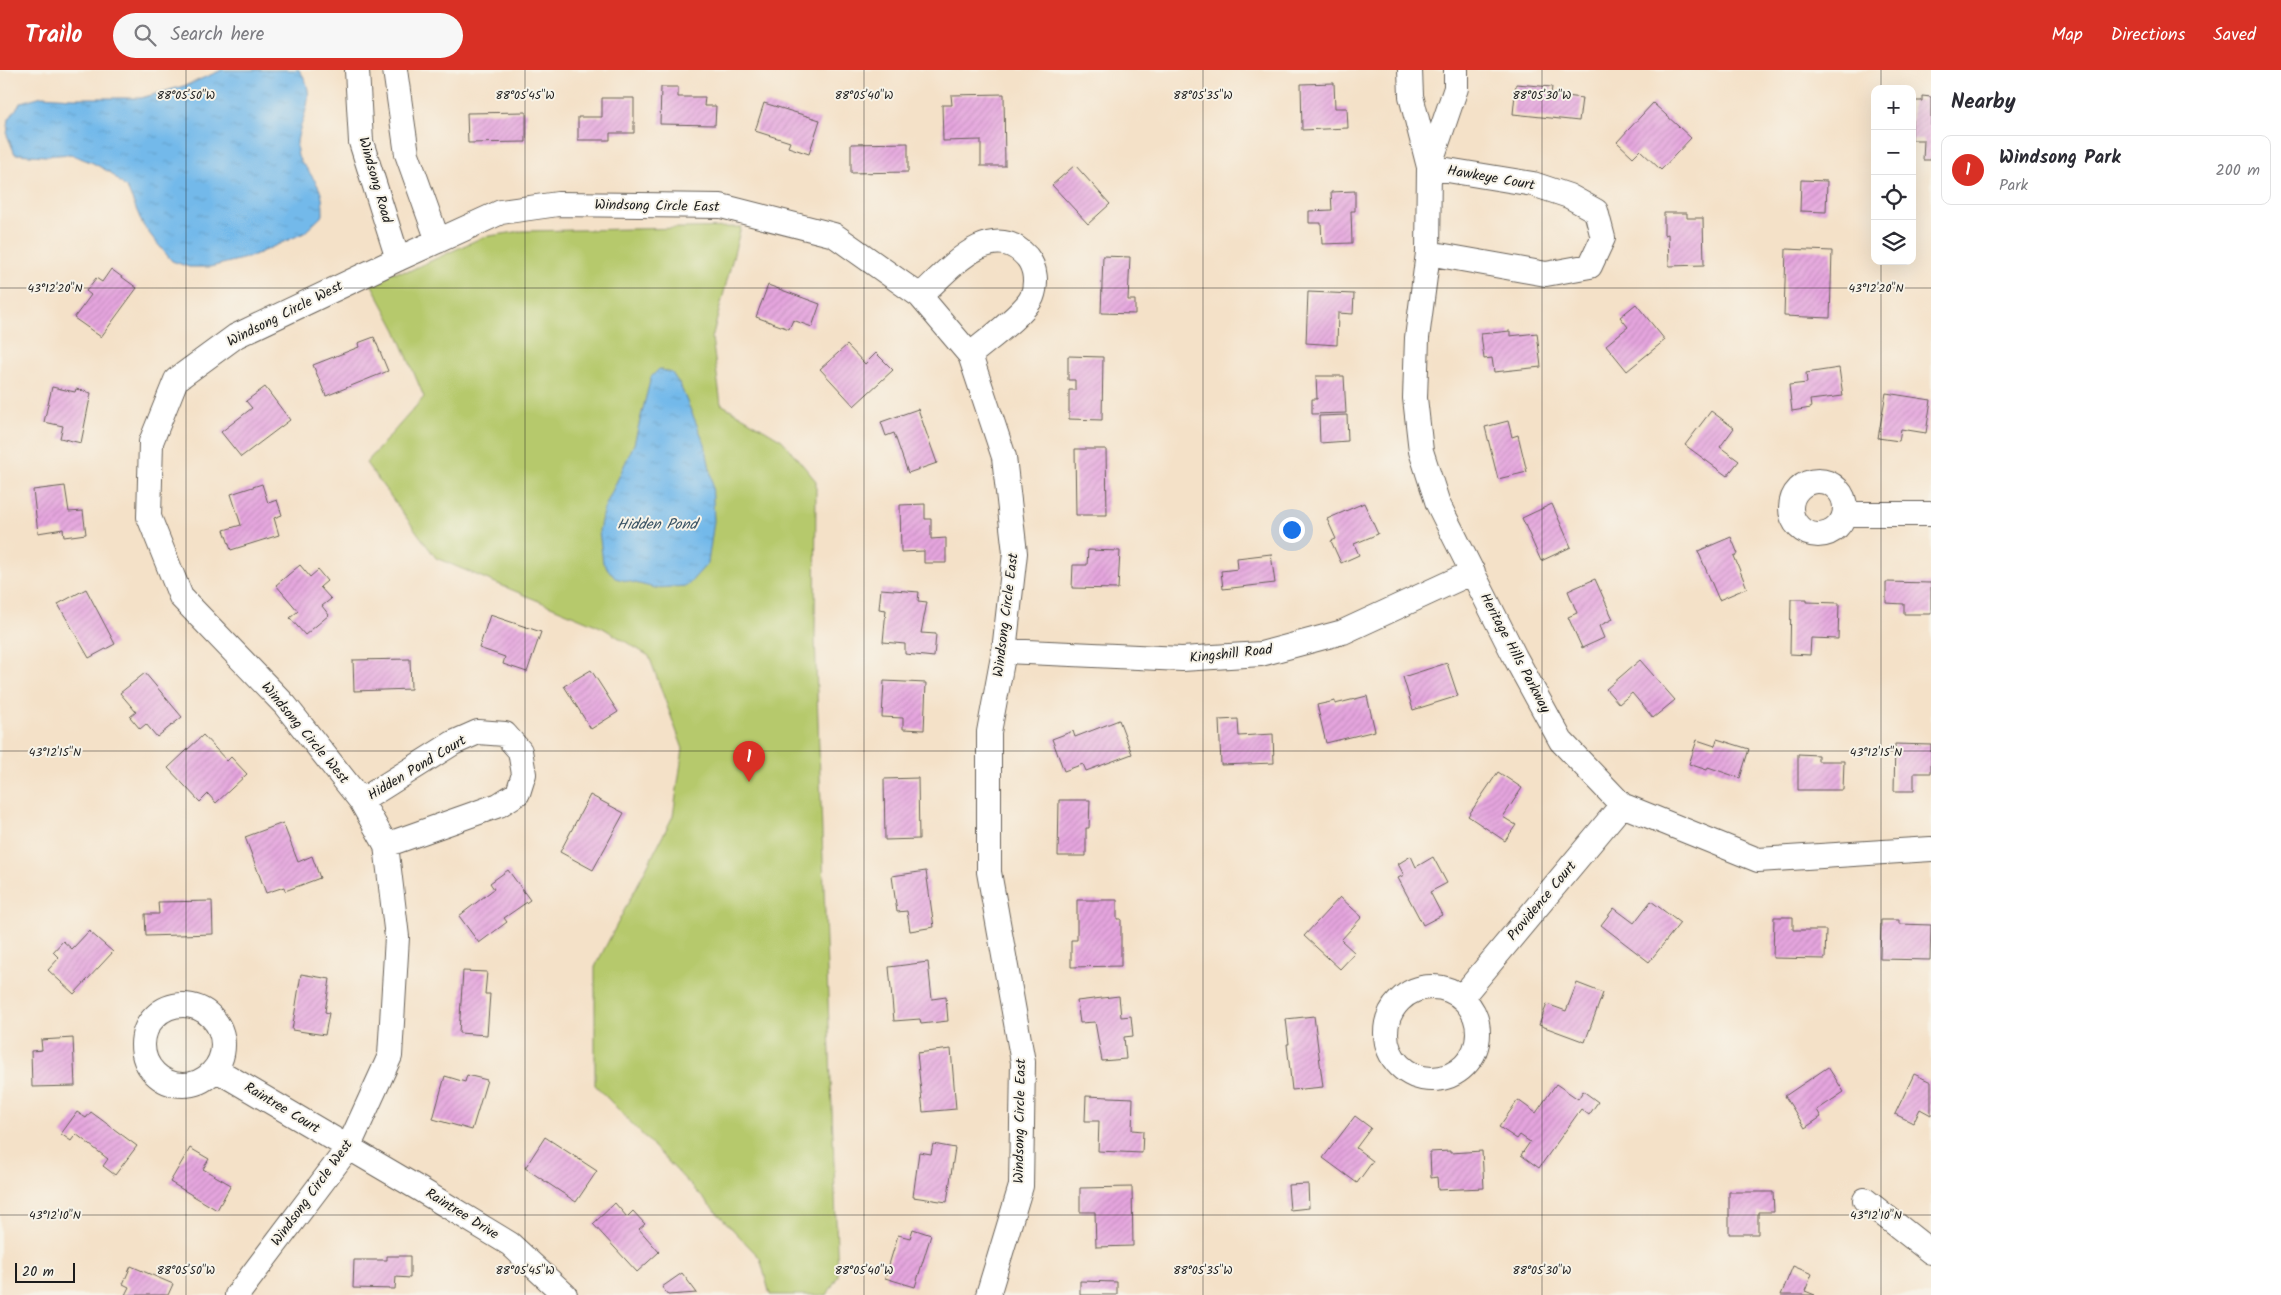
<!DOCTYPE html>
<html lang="en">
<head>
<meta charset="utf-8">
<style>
	:root { --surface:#fff; --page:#f7f7f7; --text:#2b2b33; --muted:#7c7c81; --line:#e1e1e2; --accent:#d93025 }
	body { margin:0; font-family:Kalam,sans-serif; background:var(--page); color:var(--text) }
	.controls { position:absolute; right:15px; top:15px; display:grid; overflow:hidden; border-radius:10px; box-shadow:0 5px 20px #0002 }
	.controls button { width:45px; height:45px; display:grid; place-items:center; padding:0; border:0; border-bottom:1px solid var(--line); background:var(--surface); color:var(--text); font:25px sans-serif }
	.scale { position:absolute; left:15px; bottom:12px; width:60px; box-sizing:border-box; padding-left:5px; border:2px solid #1c1c1c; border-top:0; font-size:14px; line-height:18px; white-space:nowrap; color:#1c1c1c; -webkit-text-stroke:4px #f7f3e8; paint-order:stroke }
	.you { position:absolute; left:1291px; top:459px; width:18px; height:18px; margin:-12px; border:4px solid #fff; border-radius:50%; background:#1a73e8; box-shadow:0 0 0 8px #1a73e833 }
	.badge { display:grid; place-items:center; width:32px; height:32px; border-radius:50%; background:var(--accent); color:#fff; font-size:16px; font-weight:700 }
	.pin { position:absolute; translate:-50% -41px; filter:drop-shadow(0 1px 2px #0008) }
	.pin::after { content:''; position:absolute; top:26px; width:18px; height:15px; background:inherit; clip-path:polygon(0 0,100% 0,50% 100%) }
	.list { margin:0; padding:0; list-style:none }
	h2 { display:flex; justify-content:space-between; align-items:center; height:65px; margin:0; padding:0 20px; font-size:21px }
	h2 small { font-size:16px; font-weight:400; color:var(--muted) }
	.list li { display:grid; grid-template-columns:32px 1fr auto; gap:15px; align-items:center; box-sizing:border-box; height:70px; margin:0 10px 10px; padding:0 10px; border:1px solid var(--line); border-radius:10px }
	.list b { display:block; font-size:19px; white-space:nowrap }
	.list p { margin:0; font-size:16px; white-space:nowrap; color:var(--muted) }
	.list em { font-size:16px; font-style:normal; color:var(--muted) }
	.icon { flex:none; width:28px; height:28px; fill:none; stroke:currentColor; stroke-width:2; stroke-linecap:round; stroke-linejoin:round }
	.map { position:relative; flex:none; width:1931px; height:1225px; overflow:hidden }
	header { display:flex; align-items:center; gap:30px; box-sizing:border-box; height:70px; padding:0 25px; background:var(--accent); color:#fff }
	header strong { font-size:24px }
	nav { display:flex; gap:28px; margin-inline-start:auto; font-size:18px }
	.search { width:350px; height:45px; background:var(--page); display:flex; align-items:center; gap:12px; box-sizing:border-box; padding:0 18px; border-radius:28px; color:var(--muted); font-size:19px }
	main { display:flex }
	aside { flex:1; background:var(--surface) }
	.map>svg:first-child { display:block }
	.park { fill:#b6c96c; stroke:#697244 }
	.water { fill:url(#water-ripples); stroke:#486a83 }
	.building { fill:url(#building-hatch) }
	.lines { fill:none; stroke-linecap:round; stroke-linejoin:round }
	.street-casing { stroke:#686158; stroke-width:26 }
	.street { stroke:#fff; stroke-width:24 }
	.ticks { fill:none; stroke:#1c1c1c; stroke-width:1; stroke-opacity:0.45 }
	.labels { text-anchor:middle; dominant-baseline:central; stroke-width:4; stroke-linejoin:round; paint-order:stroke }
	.street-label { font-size:14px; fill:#1c1c1c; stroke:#f7f3e8 }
	.water-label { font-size:15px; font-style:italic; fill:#3a5364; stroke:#f7f3e8 }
	.ticks-label { font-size:12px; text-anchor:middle; fill:#1c1c1c; stroke:#f7f3e8; stroke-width:4; stroke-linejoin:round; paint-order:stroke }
</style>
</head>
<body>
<header>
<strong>Trailo</strong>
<div class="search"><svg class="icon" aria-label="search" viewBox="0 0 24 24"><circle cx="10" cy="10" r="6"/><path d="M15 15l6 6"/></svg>Search here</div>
<nav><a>Map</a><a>Directions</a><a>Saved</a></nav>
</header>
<main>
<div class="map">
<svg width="1931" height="1225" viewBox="0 0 1931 1225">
	<defs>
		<pattern id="water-ripples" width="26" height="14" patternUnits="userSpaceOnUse" patternTransform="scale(1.25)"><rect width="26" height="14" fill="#73b9ea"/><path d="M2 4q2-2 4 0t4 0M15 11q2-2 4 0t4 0" fill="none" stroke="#639ec8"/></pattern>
		<pattern id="building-hatch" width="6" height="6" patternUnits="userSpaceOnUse" patternTransform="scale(1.25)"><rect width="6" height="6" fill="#e5a5de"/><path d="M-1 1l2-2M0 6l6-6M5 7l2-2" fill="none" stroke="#c48dbe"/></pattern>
	</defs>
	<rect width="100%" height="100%" fill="#f7f3e8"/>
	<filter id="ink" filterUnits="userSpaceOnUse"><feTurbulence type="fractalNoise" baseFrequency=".02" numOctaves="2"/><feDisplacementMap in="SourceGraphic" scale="10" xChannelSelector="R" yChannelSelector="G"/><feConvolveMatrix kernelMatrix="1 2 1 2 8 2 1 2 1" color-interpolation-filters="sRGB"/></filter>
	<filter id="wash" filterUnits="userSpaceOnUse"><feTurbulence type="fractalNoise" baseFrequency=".0096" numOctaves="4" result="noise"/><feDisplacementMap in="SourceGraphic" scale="20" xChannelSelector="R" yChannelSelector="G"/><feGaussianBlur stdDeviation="1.12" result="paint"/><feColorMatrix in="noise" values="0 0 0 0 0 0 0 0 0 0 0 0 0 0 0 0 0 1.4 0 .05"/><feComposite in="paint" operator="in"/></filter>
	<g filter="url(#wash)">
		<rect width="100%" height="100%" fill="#f4e1c8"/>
		<path class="park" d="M 741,157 L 712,268 L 721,334 L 782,370 L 816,411 L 815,567 L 838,1206 L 827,1225 L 770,1225 L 760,1188 L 595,1015 L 595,897 L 673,746 L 683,679 L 649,586 L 603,558 L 436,488 L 366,393 L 424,327 L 396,260 L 366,204 L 409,201 L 483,167 L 522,161 Z"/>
		<path class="water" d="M 222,0 L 299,0 C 324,30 290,58 298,86 C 299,90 304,95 307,99 C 320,118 323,121 323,145 L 304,163 L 250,187 L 210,197 L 189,197 L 172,191 L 156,172 L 143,155 L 128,120 L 111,103 L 93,93 L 70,84 L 45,86 L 15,84 L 7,65 L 9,49 L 21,32 L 42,26 L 72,28 L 141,28 L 187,15 Z
			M 659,299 L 672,303 L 680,315 L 705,374 L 712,409 L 714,451 L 708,493 L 687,516 L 655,518 L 615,508 L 603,493 L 599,461 L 603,441 L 634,374 L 651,307 Z"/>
		<g id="blocks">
			<path class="building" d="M 1334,13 L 1335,38 L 1347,38 L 1348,58 L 1302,60 L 1301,14 Z
				M 1516,14 L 1552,17 L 1551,24 L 1582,28 L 1579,51 L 1513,44 Z
				M 661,17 L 678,17 L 678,27 L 705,27 L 704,36 L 716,36 L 715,55 L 660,54 Z
				M 1004,24 L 1005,96 L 981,96 L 981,70 L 943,71 L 942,35 L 952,35 L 951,25 Z
				M 1922,26 L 1931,27 L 1931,90 L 1923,90 L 1924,70 L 1912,70 L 1912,31 L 1922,31 Z
				M 602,28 L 634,28 L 634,63 L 610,63 L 610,70 L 578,70 L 578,47 L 602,47 Z
				M 764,33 L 820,50 L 809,84 L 788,77 L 790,72 L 755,61 Z
				M 1653,33 L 1691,68 L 1661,100 L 1640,80 L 1633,87 L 1617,72 Z
				M 526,42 L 526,72 L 468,73 L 467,43 Z
				M 908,73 L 908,102 L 851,103 L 851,74 Z
				M 1075,95 L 1110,134 L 1088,154 L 1052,115 Z
				M 1801,110 L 1827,111 L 1826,142 L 1800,141 Z
				M 1355,121 L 1355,141 L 1351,141 L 1352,173 L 1322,174 L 1321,153 L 1309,153 L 1309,141 L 1332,140 L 1331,122 Z
				M 1664,143 L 1687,143 L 1687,148 L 1703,148 L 1704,195 L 1669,196 L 1668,164 L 1664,165 Z
				M 1786,179 L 1832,181 L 1830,248 L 1784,246 Z
				M 1103,186 L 1130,187 L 1128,230 L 1135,230 L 1135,244 L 1101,243 Z
				M 111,199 L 137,218 L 101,267 L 74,248 L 91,225 L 86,221 L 96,208 L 102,212 Z
				M 768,215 L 820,234 L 812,257 L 793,250 L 789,259 L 756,247 Z
				M 1308,222 L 1354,224 L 1353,244 L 1338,243 L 1337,275 L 1306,273 Z
				M 1636,234 L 1665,270 L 1627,301 L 1606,275 L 1628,257 L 1620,247 Z
				M 1510,261 L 1510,266 L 1537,263 L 1541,297 L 1494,302 L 1492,288 L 1484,289 L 1481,264 Z
				M 374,267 L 388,301 L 326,326 L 313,295 L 359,277 L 358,273 Z
				M 847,275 L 865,294 L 876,283 L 893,300 L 854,336 L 820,299 Z
				M 1068,286 L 1103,287 L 1102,350 L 1069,349 L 1069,320 L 1075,320 L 1075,310 L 1068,310 Z
				M 1839,298 L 1843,326 L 1810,330 L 1811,338 L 1792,341 L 1789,315 L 1807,313 L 1806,303 Z
				M 1316,306 L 1344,306 L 1346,343 L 1312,344 L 1312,329 L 1317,329 Z
				M 52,317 L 75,322 L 76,319 L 91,323 L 81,373 L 60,368 L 63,356 L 44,352 Z
				M 265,317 L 290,350 L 241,387 L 221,362 L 252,338 L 246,331 Z
				M 1886,323 L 1931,330 L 1926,363 L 1901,359 L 1899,371 L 1878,368 Z
				M 918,339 L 937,393 L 908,403 L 894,363 L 886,366 L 881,352 Z
				M 1711,341 L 1734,358 L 1720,377 L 1739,391 L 1727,406 L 1685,375 Z
				M 1347,345 L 1348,371 L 1320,373 L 1319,346 Z
				M 1508,351 L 1512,367 L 1518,365 L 1527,402 L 1498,409 L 1485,357 Z
				M 1075,379 L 1106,379 L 1107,445 L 1076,445 Z
				M 262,414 L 268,433 L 277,430 L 282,445 L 274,448 L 279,465 L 231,480 L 224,460 L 241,455 L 231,424 Z
				M 65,416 L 69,442 L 83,441 L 86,464 L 64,467 L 63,459 L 38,463 L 33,420 Z
				M 1364,433 L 1378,464 L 1354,474 L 1359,485 L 1341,493 L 1331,471 L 1336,469 L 1327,449 Z
				M 925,434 L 925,449 L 931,449 L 931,469 L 946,468 L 946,493 L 924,493 L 924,481 L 901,482 L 900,435 Z
				M 1552,434 L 1571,477 L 1541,491 L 1522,448 Z
				M 1731,467 L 1738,484 L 1734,486 L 1747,518 L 1719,530 L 1698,481 Z
				M 1088,480 L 1120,481 L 1118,519 L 1072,518 L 1073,495 L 1087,495 Z
				M 1271,484 L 1275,513 L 1223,519 L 1221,501 L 1238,499 L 1237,488 Z
				M 300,495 L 310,507 L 318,500 L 327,511 L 320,517 L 331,529 L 322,536 L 329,545 L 305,565 L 290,548 L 298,541 L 276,515 Z
				M 1595,509 L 1613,549 L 1599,556 L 1604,568 L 1582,578 L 1568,547 L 1577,543 L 1568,521 Z
				M 1886,512 L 1931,513 L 1931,544 L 1904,544 L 1904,534 L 1886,533 Z
				M 86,519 L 115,574 L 89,588 L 58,534 Z
				M 881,519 L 919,522 L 918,531 L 927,532 L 921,563 L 936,564 L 934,587 L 905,584 L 905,574 L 883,572 L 886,540 L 879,539 Z
				M 1791,529 L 1807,529 L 1807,532 L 1839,533 L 1838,569 L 1811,568 L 1810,585 L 1790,584 Z
				M 490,545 L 541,562 L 527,602 L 503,594 L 505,587 L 479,578 Z
				M 410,589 L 411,619 L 354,621 L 353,590 Z
				M 1640,590 L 1675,630 L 1653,648 L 1632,623 L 1619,634 L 1606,619 Z
				M 1447,593 L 1458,626 L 1413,640 L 1403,607 Z
				M 591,600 L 618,642 L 591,659 L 564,616 Z
				M 145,603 L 182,647 L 157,667 L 146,654 L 140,659 L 130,647 L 136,642 L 120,623 Z
				M 884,611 L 926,613 L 924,660 L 903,659 L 903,648 L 882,647 Z
				M 1367,626 L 1375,661 L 1326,673 L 1317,635 L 1335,631 L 1335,634 Z
				M 1238,649 L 1239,666 L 1273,664 L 1274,693 L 1221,695 L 1219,650 Z
				M 1119,650 L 1132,684 L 1086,701 L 1083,694 L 1064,701 L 1052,669 L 1073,661 L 1075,667 Z
				M 203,665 L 227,691 L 231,687 L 247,704 L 216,733 L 208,724 L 200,732 L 168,698 Z
				M 1717,669 L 1749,679 L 1740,708 L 1708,697 L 1707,700 L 1689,694 L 1697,670 L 1715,676 Z
				M 1895,674 L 1931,675 L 1931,703 L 1914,703 L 1914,721 L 1894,721 Z
				M 1798,684 L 1818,685 L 1818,691 L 1844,691 L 1843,720 L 1798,720 Z
				M 1498,702 L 1522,718 L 1503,747 L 1516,755 L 1505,771 L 1468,746 Z
				M 918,708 L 919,769 L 885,770 L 884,709 Z
				M 590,725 L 624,743 L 593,800 L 560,782 Z
				M 1059,730 L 1090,730 L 1089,758 L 1086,758 L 1086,786 L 1058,786 Z
				M 283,753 L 298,792 L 312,786 L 320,808 L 285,821 L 284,817 L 266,823 L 245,767 Z
				M 1411,786 L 1416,797 L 1433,787 L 1447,813 L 1430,822 L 1442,845 L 1423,855 L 1398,808 L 1404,805 L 1398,794 Z
				M 508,800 L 530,830 L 504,848 L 507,852 L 479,873 L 459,846 L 494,819 L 490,813 Z
				M 926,801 L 934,857 L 910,861 L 907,841 L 897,842 L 892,806 Z
				M 1340,827 L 1362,847 L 1341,870 L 1355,883 L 1340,899 L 1304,866 Z
				M 1077,830 L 1117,830 L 1117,849 L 1121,849 L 1121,896 L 1071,897 L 1071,870 L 1077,870 Z
				M 212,831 L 213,864 L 146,866 L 145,844 L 159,844 L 158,832 Z
				M 1651,831 L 1680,853 L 1649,892 L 1601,855 L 1614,838 L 1634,853 Z
				M 1774,847 L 1793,847 L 1793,860 L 1826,860 L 1825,889 L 1773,888 Z
				M 1881,850 L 1899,850 L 1899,854 L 1931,855 L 1930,890 L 1880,889 Z
				M 89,861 L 113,882 L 74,924 L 48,900 L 59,888 L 53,882 L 63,871 L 72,879 Z
				M 928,892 L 932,929 L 946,927 L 948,951 L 921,954 L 920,949 L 894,951 L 889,897 Z
				M 463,901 L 487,902 L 485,924 L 490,924 L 487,965 L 459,963 Z
				M 301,904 L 330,909 L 325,942 L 329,943 L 325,965 L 292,960 Z
				M 1577,913 L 1603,923 L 1585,972 L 1539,955 L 1547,934 L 1566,941 Z
				M 1119,926 L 1121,947 L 1131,946 L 1133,966 L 1124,967 L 1126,989 L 1102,991 L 1095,952 L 1080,953 L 1077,931 Z
				M 1314,946 L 1323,1017 L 1292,1020 L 1287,974 L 1289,974 L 1286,949 Z
				M 73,968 L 75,1016 L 32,1017 L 31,981 L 42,980 L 41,970 Z
				M 951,979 L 956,1039 L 923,1042 L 917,983 Z
				M 1828,997 L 1844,1022 L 1817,1040 L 1821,1047 L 1805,1058 L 1785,1026 Z
				M 1914,1004 L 1931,1012 L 1931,1045 L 1920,1039 L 1913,1053 L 1895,1044 Z
				M 467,1005 L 487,1010 L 472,1060 L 433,1049 L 445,1006 L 465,1012 Z
				M 1556,1014 L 1578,1029 L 1583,1021 L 1598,1032 L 1589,1045 L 1581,1039 L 1539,1098 L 1521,1085 L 1530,1072 L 1520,1065 L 1517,1069 L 1499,1057 L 1518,1030 L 1536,1043 Z
				M 1086,1026 L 1133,1028 L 1132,1060 L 1143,1061 L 1142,1083 L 1098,1081 L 1099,1051 L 1085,1051 Z
				M 77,1042 L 86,1048 L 91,1042 L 137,1076 L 115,1105 L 103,1096 L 108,1089 L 76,1064 L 71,1071 L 61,1064 Z
				M 1355,1046 L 1371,1058 L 1356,1078 L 1373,1091 L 1357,1113 L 1323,1088 Z
				M 545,1067 L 597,1101 L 576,1132 L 525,1098 Z
				M 933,1074 L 955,1078 L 947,1132 L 913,1127 L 919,1082 L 931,1084 Z
				M 190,1078 L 209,1089 L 203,1099 L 231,1115 L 217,1140 L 170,1112 Z
				M 1450,1081 L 1450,1083 L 1482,1081 L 1484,1118 L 1438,1120 L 1437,1107 L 1431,1108 L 1430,1082 Z
				M 1308,1114 L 1309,1138 L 1290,1140 L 1288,1115 Z
				M 1132,1117 L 1133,1176 L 1096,1177 L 1095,1142 L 1080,1142 L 1080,1118 Z
				M 1729,1122 L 1773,1122 L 1774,1142 L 1758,1142 L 1758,1164 L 1729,1164 Z
				M 615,1133 L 627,1147 L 633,1141 L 645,1154 L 639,1159 L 659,1182 L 637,1202 L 593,1154 Z
				M 913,1159 L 931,1165 L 915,1217 L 885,1208 L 898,1165 L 910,1168 Z
				M 387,1186 L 410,1186 L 410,1208 L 396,1207 L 395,1219 L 353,1218 L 354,1190 L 387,1190 Z
				M 131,1196 L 173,1214 L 168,1225 L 125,1225 L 129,1217 L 123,1214 Z
				M 1793,1196 L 1812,1204 L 1805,1221 L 1815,1225 L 1781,1225 Z
				M 682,1203 L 697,1223 L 668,1225 L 662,1217 Z
				M 1080,1211 L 1117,1212 L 1117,1225 L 1080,1225 Z"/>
		</g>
	</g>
	<g filter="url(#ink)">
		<use href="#blocks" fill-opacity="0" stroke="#686158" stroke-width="1"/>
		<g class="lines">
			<defs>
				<path id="street" d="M 357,0 L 361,72 L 398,189
					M 395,0 L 407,84 L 438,171
					M 1410,0 L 1411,26 L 1429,97 L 1428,183 L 1417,268 L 1415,328 L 1421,381 L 1438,434 L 1515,587 L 1561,671 L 1622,735 L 1758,790 L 1931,779
					M 1429,97 L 1456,18 L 1456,0
					M 1428,183 L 1546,204 L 1590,196 L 1603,168 L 1596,141 L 1569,126 L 1533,114 L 1429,97
					M 920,226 C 947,202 991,146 1027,187 C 1036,198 1037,214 1032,227 C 1025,243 985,272 970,285
					M1791 438a27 27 0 1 1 54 0a27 27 0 1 1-54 0Z
					M 1845,444 L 1931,444
					M 1004,581 L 1182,589 L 1261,584 L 1343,562 L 1473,502
					M 361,731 L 453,673 L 478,662 L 505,664 L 520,681 L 524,704 L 518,723 L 499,735 L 386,775
					M1386 963a46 46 0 1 1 92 0a46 46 0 1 1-92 0Z
					M 1462,927 L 1622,735
					M143 975a40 40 0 1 1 80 0a40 40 0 1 1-80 0Z
					M 215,999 L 421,1120 L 510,1174 L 565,1225
					M 1865,1130 L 1931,1182
					M 237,1225 L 348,1078 L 390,986 L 397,867 L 386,775 L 361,731 L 285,635 L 181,527 L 149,447 L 151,372 L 176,310 L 236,266 L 398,189 L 501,142 L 558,134 L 721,136 L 834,165 L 920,226 L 970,285 L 1004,387 L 1015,483 L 1004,581 L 989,662 L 989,802 L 1023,992 L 1021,1116 L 988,1225"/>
			</defs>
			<use href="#street" class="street-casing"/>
			<use href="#street" class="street"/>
		</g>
	</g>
	<path class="ticks" d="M 186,0 L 186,1225M 525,0 L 525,1225M 864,0 L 864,1225M 1203,0 L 1203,1225M 1542,0 L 1542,1225M 1881,0 L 1881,19M 1881,191 L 1881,1225M 0,218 L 1931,218M 0,681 L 1931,681M 0,1145 L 1931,1145"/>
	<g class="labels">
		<g class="street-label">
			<text transform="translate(1491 108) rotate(10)">Hawkeye Court</text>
			<text transform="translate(375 110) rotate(74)">Windsong Road</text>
			<text transform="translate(657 136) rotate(1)">Windsong Circle East</text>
			<text transform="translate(285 244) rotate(-27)">Windsong Circle West</text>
			<text transform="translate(1006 545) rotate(-83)">Windsong Circle East</text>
			<text transform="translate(1515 583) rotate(62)">Heritage Hills Parkway</text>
			<text transform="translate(1231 584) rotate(-6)">Kingshill Road</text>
			<text transform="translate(305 663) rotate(50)">Windsong Circle West</text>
			<text transform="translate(417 698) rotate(-31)">Hidden Pond Court</text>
			<text transform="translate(1542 831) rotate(-50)">Providence Court</text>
			<text transform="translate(282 1038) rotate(31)">Raintree Court</text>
			<text transform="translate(1020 1051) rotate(-89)">Windsong Circle East</text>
			<text transform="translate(312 1123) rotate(-54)">Windsong Circle West</text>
			<text transform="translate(462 1144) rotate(32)">Raintree Drive</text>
		</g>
		<g class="water-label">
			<text x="657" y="455">Hidden Pond</text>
		</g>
	</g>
	<g class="ticks-label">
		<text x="186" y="29">88°05'50"W</text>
		<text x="525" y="29">88°05'45"W</text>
		<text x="864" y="29">88°05'40"W</text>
		<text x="1203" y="29">88°05'35"W</text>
		<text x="1542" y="29">88°05'30"W</text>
		<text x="55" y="222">43°12'20"N</text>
		<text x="1876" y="222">43°12'20"N</text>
		<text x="55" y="686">43°12'15"N</text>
		<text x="1876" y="686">43°12'15"N</text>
		<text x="55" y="1149">43°12'10"N</text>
		<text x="1876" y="1149">43°12'10"N</text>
		<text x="186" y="1204">88°05'50"W</text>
		<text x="525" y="1204">88°05'45"W</text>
		<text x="864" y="1204">88°05'40"W</text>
		<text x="1203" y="1204">88°05'35"W</text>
		<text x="1542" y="1204">88°05'30"W</text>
	</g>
</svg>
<div class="controls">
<button>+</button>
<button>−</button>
<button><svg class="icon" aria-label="locate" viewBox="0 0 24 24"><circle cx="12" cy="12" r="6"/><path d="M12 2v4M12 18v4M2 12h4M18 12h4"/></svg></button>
<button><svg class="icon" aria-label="layers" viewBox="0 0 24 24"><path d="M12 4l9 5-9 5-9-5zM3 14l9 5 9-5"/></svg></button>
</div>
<div class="scale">20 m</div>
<div class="you"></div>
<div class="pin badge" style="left:749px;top:712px">1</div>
</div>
<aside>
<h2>Nearby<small></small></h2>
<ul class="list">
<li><span class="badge">1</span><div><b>Windsong Park</b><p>Park</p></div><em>200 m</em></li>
</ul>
</aside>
</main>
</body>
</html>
